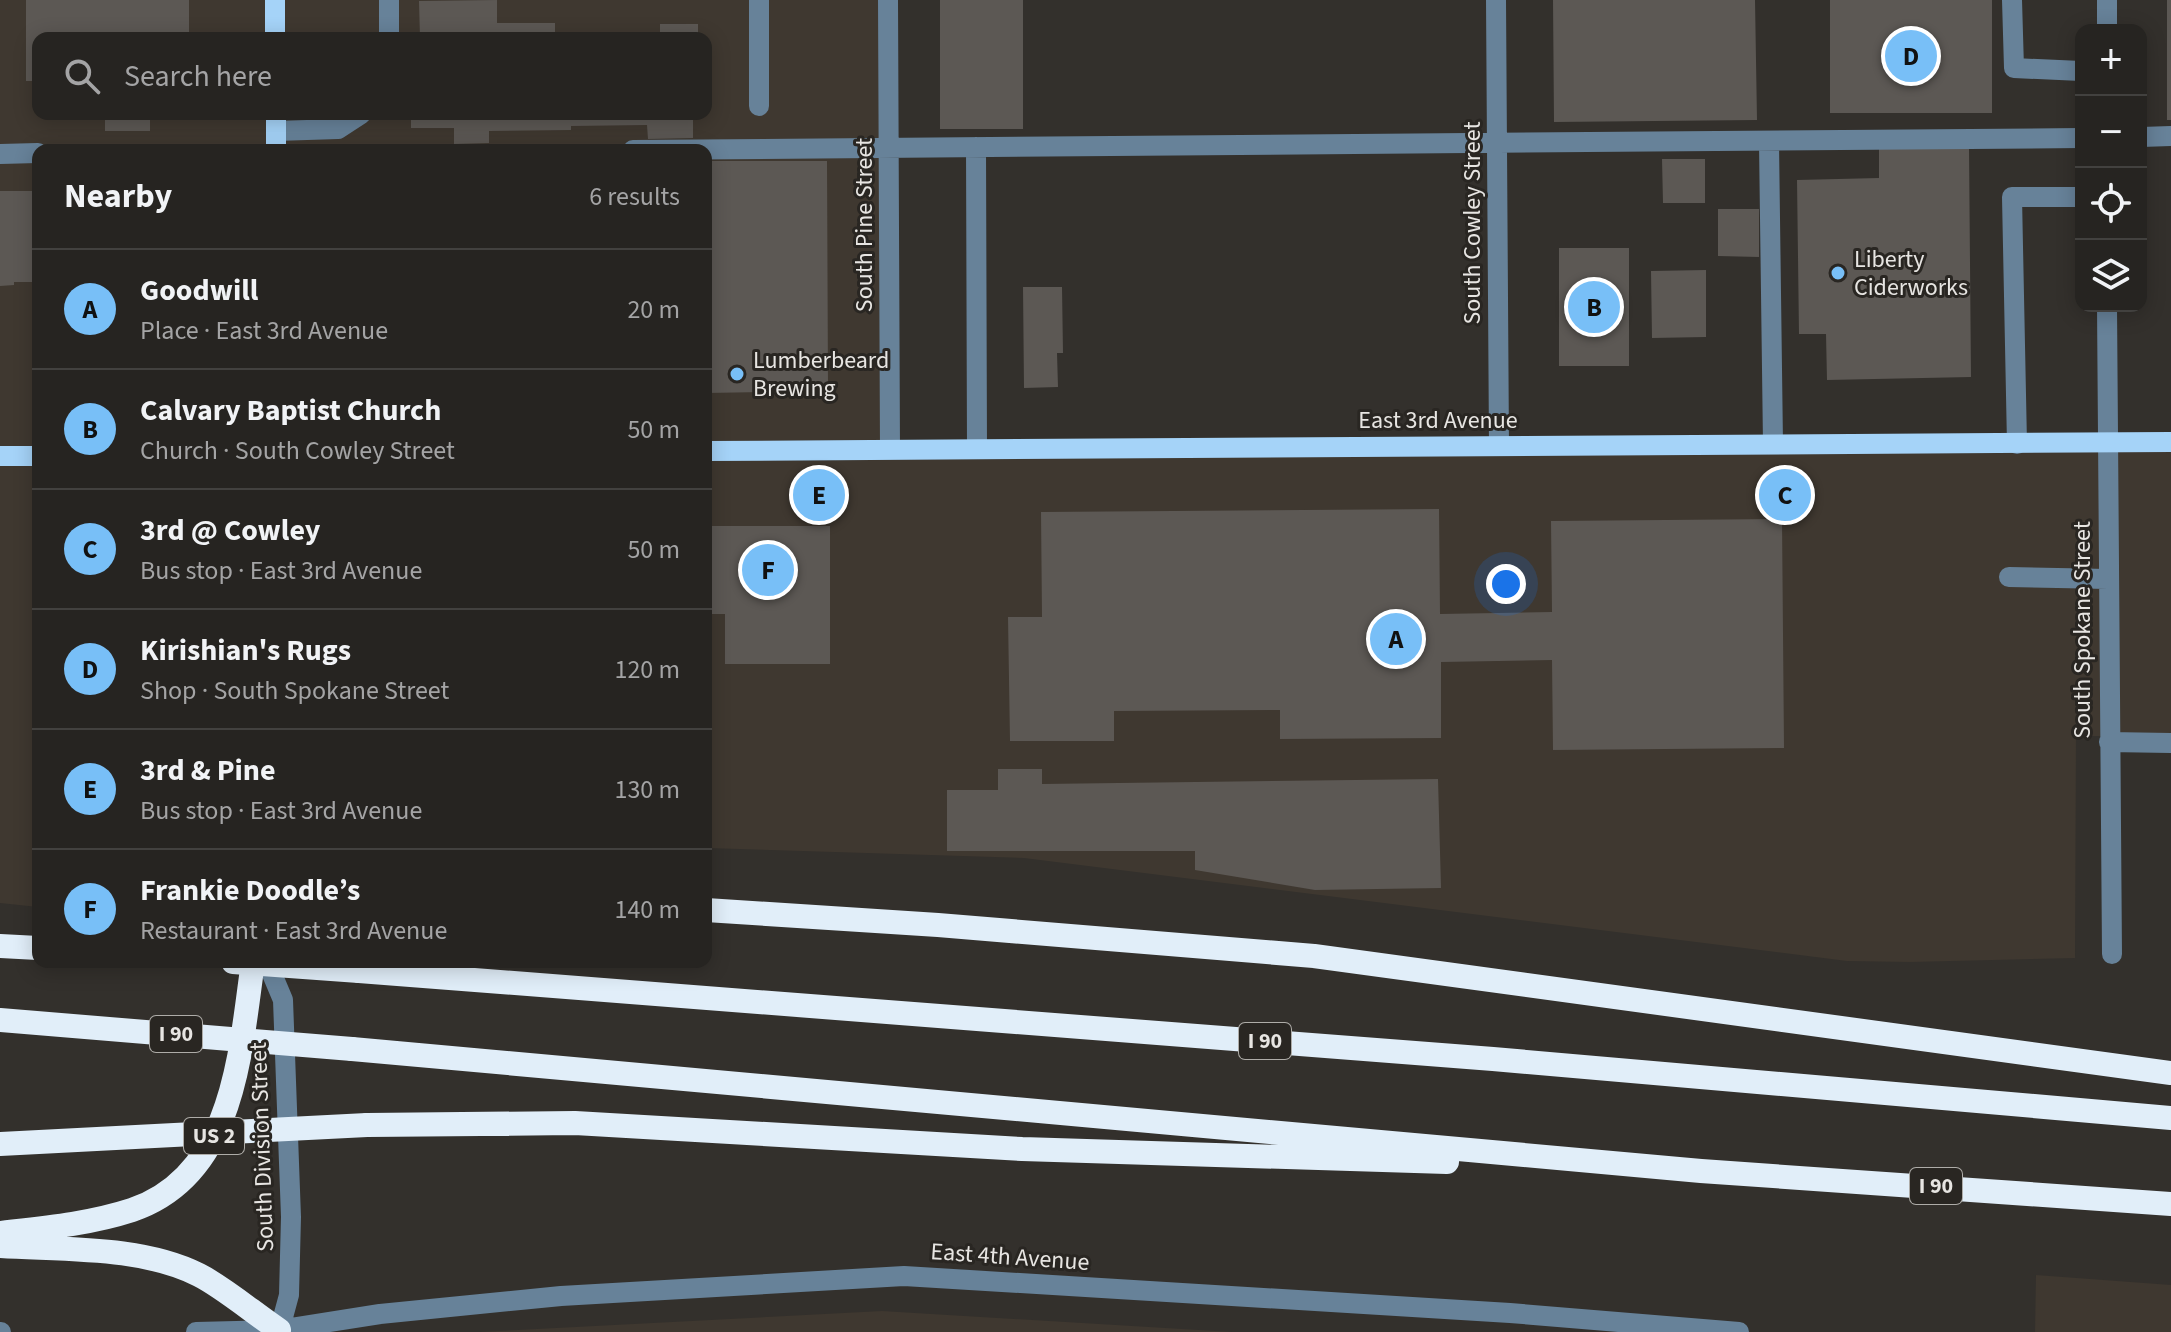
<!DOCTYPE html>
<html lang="en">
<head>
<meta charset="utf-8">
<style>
	:root { --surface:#262421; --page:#32302e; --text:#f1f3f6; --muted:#a4a4a5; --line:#42413f; --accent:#78bff7 }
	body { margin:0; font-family:"Source Sans 3",sans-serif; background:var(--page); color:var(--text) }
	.controls { position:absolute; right:24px; top:24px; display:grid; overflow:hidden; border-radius:16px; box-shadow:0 4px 20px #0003 }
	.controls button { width:72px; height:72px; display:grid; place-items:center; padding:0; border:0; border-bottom:2px solid var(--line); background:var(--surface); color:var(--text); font:40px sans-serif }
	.you { position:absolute; left:1506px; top:584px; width:28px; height:28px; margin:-20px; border:6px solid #fff; border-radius:50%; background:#1a73e8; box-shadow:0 0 0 12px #1a73e833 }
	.badge { display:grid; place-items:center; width:52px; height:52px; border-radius:50%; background:var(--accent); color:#111; font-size:26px; font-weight:700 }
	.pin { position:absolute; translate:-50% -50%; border:4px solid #fff; box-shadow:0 2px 8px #0006 }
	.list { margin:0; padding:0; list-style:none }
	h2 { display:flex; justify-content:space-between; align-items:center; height:104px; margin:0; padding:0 32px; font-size:34px }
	h2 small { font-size:26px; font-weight:400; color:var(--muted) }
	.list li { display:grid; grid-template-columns:52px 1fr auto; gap:24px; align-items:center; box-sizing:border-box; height:120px; padding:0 32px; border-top:2px solid var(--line) }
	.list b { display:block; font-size:30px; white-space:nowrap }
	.list p { margin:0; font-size:26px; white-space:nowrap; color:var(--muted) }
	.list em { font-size:26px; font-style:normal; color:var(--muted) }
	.icon { flex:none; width:44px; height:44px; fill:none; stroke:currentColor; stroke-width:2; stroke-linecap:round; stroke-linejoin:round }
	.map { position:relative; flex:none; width:2171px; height:1332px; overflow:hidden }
	.search { position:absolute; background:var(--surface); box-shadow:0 4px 20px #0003; left:32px; top:32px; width:680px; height:88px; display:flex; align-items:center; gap:20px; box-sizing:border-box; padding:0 28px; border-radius:16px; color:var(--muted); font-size:30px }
	.panel { position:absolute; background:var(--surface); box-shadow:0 4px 20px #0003; left:32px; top:144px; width:680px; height:824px; border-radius:16px }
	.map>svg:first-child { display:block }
	.built { fill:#3f3830; fill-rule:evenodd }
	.building { fill:#5c5854 }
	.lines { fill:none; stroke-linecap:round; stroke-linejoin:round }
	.minor { stroke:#678299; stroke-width:20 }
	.major { stroke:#a5d3f8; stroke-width:20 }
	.highway { stroke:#e1eef9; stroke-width:24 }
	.highway-bridge { stroke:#e1eef9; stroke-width:24 }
	.poi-dot { fill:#78bff7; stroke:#292622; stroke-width:3 }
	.labels { text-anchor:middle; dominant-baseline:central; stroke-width:6; stroke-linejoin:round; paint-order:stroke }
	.shield { fill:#292622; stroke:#aeaca8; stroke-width:2 }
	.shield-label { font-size:22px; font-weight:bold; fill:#e7e5e2 }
	.street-label { font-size:24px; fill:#e7e5e2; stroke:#292622 }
	.poi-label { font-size:24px; fill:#e7e5e2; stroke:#292622; text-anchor:start }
</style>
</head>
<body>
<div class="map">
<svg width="2171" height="1332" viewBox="0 0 2171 1332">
	<rect width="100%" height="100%" fill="#33302c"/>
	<path class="built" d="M 0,0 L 888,0 L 891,449 L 2171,442 L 2171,736 L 2076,736 L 2075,958 L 1910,962 L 1847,961 L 1024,858 L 706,848 L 706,150 L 38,150 L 38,907 L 0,903 ZM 38,38 L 706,38 L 706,114 L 38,114 Z
		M 2036,1275 L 2171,1285 L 2171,1332 L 2035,1332 Z
		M 882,1311 L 1232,1332 L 480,1332 Z"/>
	<path class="building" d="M 26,0 L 189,0 L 189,38 L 38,38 L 38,81 L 26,81 Z
		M 497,0 L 497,23 L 555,23 L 555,33 L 660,32 L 660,24 L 698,24 L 698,38 L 420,38 L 419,1 Z
		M 940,0 L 1023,0 L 1023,129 L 940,129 Z
		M 1553,0 L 1755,0 L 1757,120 L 1554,122 Z
		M 1830,0 L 1992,0 L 1992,113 L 1830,113 Z
		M 2167,0 L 2171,0 L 2171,120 L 2167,120 Z
		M 105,114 L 201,114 L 202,118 L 150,118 L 150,131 L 105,131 Z
		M 411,114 L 693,114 L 693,138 L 648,139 L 647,125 L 571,126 L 571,130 L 489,131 L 489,143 L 454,144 L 454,128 L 411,128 Z
		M 1969,147 L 1971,377 L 1827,380 L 1826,334 L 1799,334 L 1797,180 L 1879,178 L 1879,149 Z
		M 1662,159 L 1705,159 L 1705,203 L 1663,203 Z
		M 706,161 L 827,161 L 828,385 L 824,391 L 706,393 Z
		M 0,191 L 38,191 L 38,282 L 14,282 L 14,285 L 0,286 Z
		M 1718,209 L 1759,209 L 1759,257 L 1718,256 Z
		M 1559,248 L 1629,248 L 1629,366 L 1559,366 Z
		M 1706,270 L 1706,337 L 1652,338 L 1651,271 Z
		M 1023,287 L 1062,287 L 1063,353 L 1057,353 L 1058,387 L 1024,388 Z
		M 1439,509 L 1440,614 L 1552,612 L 1551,521 L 1782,519 L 1784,748 L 1553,750 L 1552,660 L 1441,662 L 1441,738 L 1280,739 L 1280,710 L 1114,711 L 1114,741 L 1010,741 L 1008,617 L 1042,617 L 1041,512 Z
		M 706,526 L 830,526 L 830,664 L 725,664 L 725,614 L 706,614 Z
		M 998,769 L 1042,769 L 1042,784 L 1438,779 L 1441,888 L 1315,890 L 1195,870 L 1195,851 L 947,851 L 947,790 L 998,790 Z"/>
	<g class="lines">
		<path class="minor" d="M 389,0 L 389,33
			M 888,0 L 890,449
			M 1496,0 L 1499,446
			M 2012,0 L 2014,68 L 2081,71
			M 2107,0 L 2107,30
			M 759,106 L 759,0
			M 276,131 L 338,129 L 361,114
			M 2141,137 L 2171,136
			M 1769,142 L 1773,444
			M 976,147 L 977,449
			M 633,150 L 2081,138
			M 0,154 L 38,153
			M 2107,306 L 2112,954
			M 2017,444 L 2012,197 L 2081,197
			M 2009,577 L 2108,579
			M 2109,742 L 2171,743
			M 267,962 L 283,1000 L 291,1217 L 289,1295 L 279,1332
			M 0,1332 L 1,1332
			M 196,1332 L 279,1330 L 380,1314 L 561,1296 L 904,1276 L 1510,1313 L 1739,1332"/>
		<path class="major" d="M 275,0 L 275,38
			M 276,114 L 276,150
			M 706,451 L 2171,442
			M 0,456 L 38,456"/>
		<path class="highway" d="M 706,910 L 938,925 L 1314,956 L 2171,1073
			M 0,946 L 38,948
			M 359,971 L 1493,1059 L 2171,1118
			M 352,1049 L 1701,1171 L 2171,1204
			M 367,1125 L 575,1123 L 1022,1149 L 1447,1162
			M 0,1233 C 44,1228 89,1224 132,1210 C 235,1175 240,1052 253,962
			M 0,1246 C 63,1250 142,1246 199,1275 C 223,1287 255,1314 279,1330"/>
		<path class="highway-bridge" d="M 233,962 L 359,971
			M 0,1020 L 352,1049
			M 0,1144 L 367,1125"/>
	</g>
	<g class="poi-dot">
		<circle cx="1838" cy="273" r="8"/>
		<circle cx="737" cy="374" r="8"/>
	</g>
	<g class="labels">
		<g class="shield">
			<rect x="150" y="1016" width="52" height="36" rx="6"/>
			<rect x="1239" y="1023" width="52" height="36" rx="6"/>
			<rect x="184" y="1118" width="60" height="36" rx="6"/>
			<rect x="1910" y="1168" width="52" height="36" rx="6"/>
		</g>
		<g class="shield-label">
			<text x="176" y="1034">I 90</text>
			<text x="1265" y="1041">I 90</text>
			<text x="214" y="1136">US 2</text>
			<text x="1936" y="1186">I 90</text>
		</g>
		<g class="street-label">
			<text transform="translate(1472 223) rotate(-90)">South Cowley Street</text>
			<text transform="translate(864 225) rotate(-90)">South Pine Street</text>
			<text x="1438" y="420">East 3rd Avenue</text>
			<text transform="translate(2082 630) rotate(-90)">South Spokane Street</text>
			<text transform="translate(262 1147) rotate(-92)">South Division Street</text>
			<text transform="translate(1010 1257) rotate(4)">East 4th Avenue</text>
		</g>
		<g class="poi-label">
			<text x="1854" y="259">Liberty<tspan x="1854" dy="28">Ciderworks</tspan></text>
			<text x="753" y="360">Lumberbeard<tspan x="753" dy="28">Brewing</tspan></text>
		</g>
	</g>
</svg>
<div class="controls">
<button>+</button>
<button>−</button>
<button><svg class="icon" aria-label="locate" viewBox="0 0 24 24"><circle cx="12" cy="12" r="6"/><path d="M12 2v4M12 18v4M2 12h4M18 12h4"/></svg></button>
<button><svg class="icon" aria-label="layers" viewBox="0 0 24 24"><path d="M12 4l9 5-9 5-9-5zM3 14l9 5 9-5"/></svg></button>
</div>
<div class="you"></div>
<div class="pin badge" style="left:1396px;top:639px">A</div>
<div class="pin badge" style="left:1594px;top:307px">B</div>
<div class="pin badge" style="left:1785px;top:495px">C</div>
<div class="pin badge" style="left:1911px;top:56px">D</div>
<div class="pin badge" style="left:819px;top:495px">E</div>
<div class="pin badge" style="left:768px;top:570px">F</div>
<div class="search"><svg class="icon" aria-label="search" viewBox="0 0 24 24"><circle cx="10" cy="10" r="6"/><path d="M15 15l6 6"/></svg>Search here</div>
<section class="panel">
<h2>Nearby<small>6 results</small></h2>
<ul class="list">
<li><span class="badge">A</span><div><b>Goodwill</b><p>Place · East 3rd Avenue</p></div><em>20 m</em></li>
<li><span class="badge">B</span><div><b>Calvary Baptist Church</b><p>Church · South Cowley Street</p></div><em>50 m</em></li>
<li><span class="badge">C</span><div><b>3rd @ Cowley</b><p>Bus stop · East 3rd Avenue</p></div><em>50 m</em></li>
<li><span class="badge">D</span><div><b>Kirishian's Rugs</b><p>Shop · South Spokane Street</p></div><em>120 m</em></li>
<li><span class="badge">E</span><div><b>3rd &amp; Pine</b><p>Bus stop · East 3rd Avenue</p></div><em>130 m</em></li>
<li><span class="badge">F</span><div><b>Frankie Doodle’s</b><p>Restaurant · East 3rd Avenue</p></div><em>140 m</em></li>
</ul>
</section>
</div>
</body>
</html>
